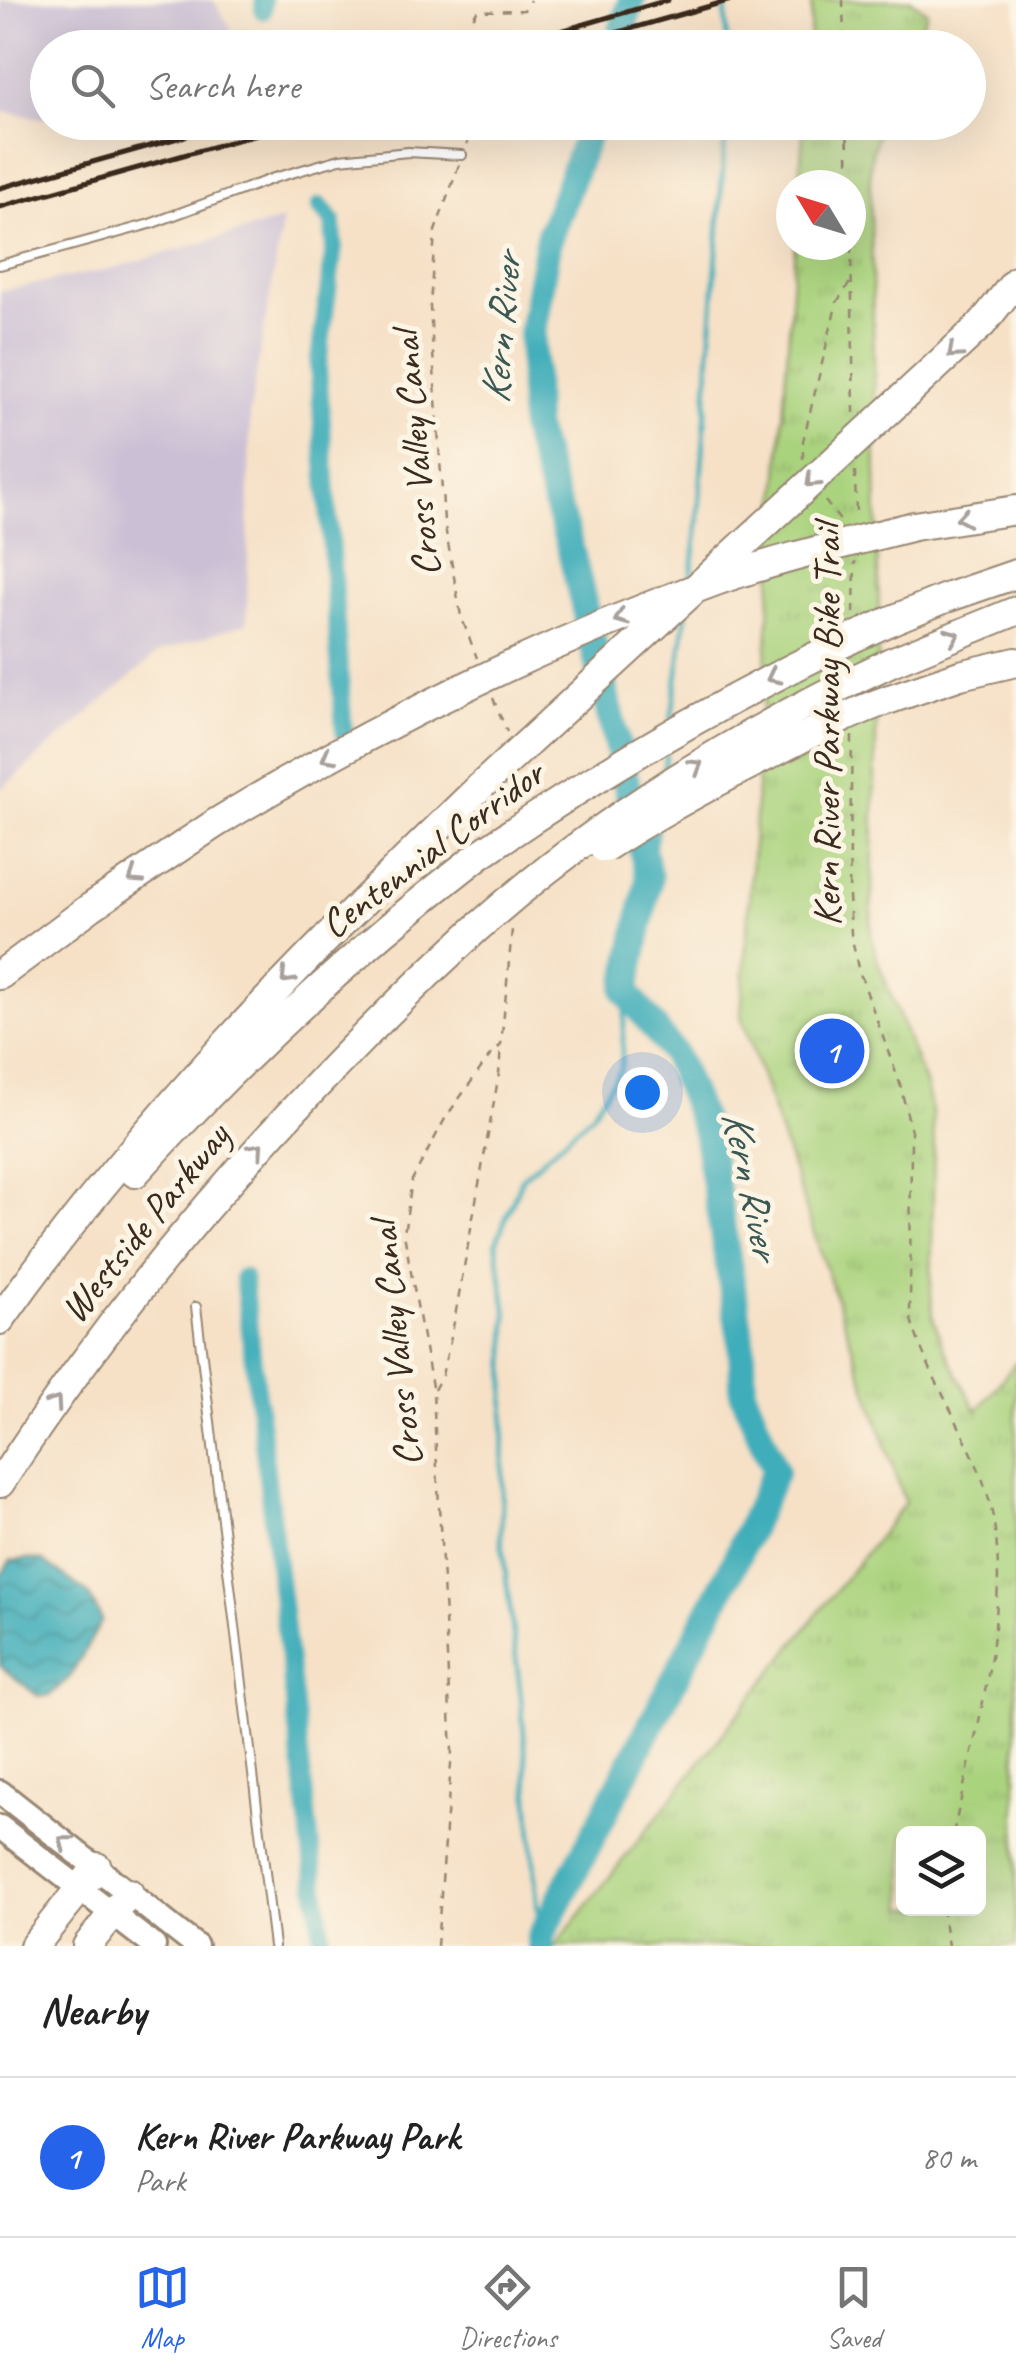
<!DOCTYPE html>
<html lang="en">
<head>
<meta charset="utf-8">
<style>
	:root { --surface:#fff; --page:#f2f2f2; --text:#222; --muted:#767676; --line:#e0e0e0; --accent:#2563eb }
	body { margin:0; font-family:Caveat,sans-serif; background:var(--page); color:var(--text) }
	.controls { position:absolute; right:30px; bottom:30px; display:grid; overflow:hidden; border-radius:15px; box-shadow:0 10px 40px #0002 }
	.controls button { width:90px; height:90px; display:grid; place-items:center; padding:0; border:0; border-bottom:2px solid var(--line); background:var(--surface); color:var(--text); font:50px sans-serif }
	.compass { position:absolute; left:776px; top:170px; width:90px; height:90px; border-radius:50%; background:var(--surface); box-shadow:0 10px 40px #0002; rotate:308deg }
	.you { position:absolute; left:642px; top:1092px; width:35px; height:35px; margin:-25px; border:8px solid #fff; border-radius:50%; background:#1a73e8; box-shadow:0 0 0 15px #1a73e833 }
	.badge { display:grid; place-items:center; width:65px; height:65px; border-radius:50%; background:var(--accent); color:#fff; font-size:32px; font-weight:700 }
	.pin { position:absolute; translate:-50% -50%; border:5px solid #fff; box-shadow:0 2px 10px #0006 }
	.list { margin:0; padding:0; list-style:none }
	h2 { display:flex; justify-content:space-between; align-items:center; height:130px; margin:0; padding:0 40px; font-size:42px }
	h2 small { font-size:32px; font-weight:400; color:var(--muted) }
	.list li { display:grid; grid-template-columns:65px 1fr auto; gap:30px; align-items:center; box-sizing:border-box; height:160px; padding:0 40px; border-top:2px solid var(--line) }
	.list b { display:block; font-size:38px; white-space:nowrap }
	.list p { margin:0; font-size:32px; white-space:nowrap; color:var(--muted) }
	.list em { font-size:32px; font-style:normal; color:var(--muted) }
	.icon { flex:none; width:55px; height:55px; fill:none; stroke:currentColor; stroke-width:2; stroke-linecap:round; stroke-linejoin:round }
	.map { position:relative; flex:none; width:1016px; height:1946px; overflow:hidden }
	.search { position:absolute; background:var(--surface); box-shadow:0 10px 40px #0002; left:30px; right:30px; top:30px; height:110px; display:flex; align-items:center; gap:25px; box-sizing:border-box; padding:0 35px; border-radius:55px; color:var(--muted); font-size:38px }
	.sheet { height:290px; background:var(--surface) }
	nav { display:flex; justify-content:space-around; align-items:center; box-sizing:border-box; height:140px; border-top:2px solid var(--line); background:var(--surface); font-size:28px; color:var(--muted) }
	nav a { display:grid; justify-items:center; gap:5px }
	nav .on { color:var(--accent) }
	.map>svg:first-child { display:block }
	.industrial { fill:#cbbfd5 }
	.park { fill:url(#park-tufts); stroke:#727e4e; stroke-width:2.5; fill-rule:evenodd }
	.water { fill:url(#water-waves); stroke:#3d6c6c; stroke-width:2.5 }
	.lines { fill:none; stroke-linecap:round; stroke-linejoin:round }
	.stream { stroke:#3faeba; stroke-width:5 }
	.canal { stroke:#3faeba; stroke-width:18 }
	.river { stroke:#3faeba; stroke-width:28 }
	.service-casing { stroke:#988672; stroke-width:12 }
	.primary-casing { stroke:#988672; stroke-width:28 }
	.motorway-casing { stroke:#988672; stroke-width:32 }
	.path { stroke:#988672; stroke-width:2.5; stroke-dasharray:8 8; stroke-linecap:butt }
	.service { stroke:#fff; stroke-width:8 }
	.primary { stroke:#fff; stroke-width:22 }
	.motorway { stroke:#fff; stroke-width:28 }
	.rail { stroke:#3b2a1e; stroke-width:5 }
	.motorway-bridge-casing { stroke:#988672; stroke-width:32; stroke-linecap:butt }
	.motorway-bridge { stroke:#fff; stroke-width:28 }
	.oneway { stroke:#a79f9a }
	.labels { text-anchor:middle; dominant-baseline:central; stroke-width:10; stroke-linejoin:round; paint-order:stroke }
	.street-label { font-size:40px; fill:#3b2a1e; stroke:#fcf5e5 }
	.water-label { font-size:42px; font-style:italic; fill:#3c5855; stroke:#fcf5e5 }
</style>
</head>
<body>
<div class="map">
<svg width="1016" height="1946" viewBox="0 0 1016 1946">
	<defs>
		<pattern id="park-tufts" width="24" height="20" patternUnits="userSpaceOnUse" patternTransform="scale(2.5)"><rect width="24" height="20" fill="#aad37e"/><path d="M3 7l-1-3M5 7V3M7 7l1-3M15 17l-1-3M17 17v-4M19 17l1-3" fill="none" stroke="#93b56c"/></pattern>
		<pattern id="water-waves" width="16" height="10" patternUnits="userSpaceOnUse" patternTransform="scale(2.5)"><rect width="16" height="10" fill="#3faeba"/><path d="M0 5q4-4 8 0t8 0" fill="none" stroke="#368e97"/></pattern>
	</defs>
	<rect width="100%" height="100%" fill="#fcf5e5"/>
	<filter id="ink" filterUnits="userSpaceOnUse"><feTurbulence type="fractalNoise" baseFrequency=".01" numOctaves="2"/><feDisplacementMap in="SourceGraphic" scale="20" xChannelSelector="R" yChannelSelector="G"/><feConvolveMatrix kernelMatrix="1 2 1 2 8 2 1 2 1" color-interpolation-filters="sRGB"/></filter>
	<filter id="wash" filterUnits="userSpaceOnUse"><feTurbulence type="fractalNoise" baseFrequency=".0048" numOctaves="4" result="noise"/><feDisplacementMap in="SourceGraphic" scale="40" xChannelSelector="R" yChannelSelector="G"/><feGaussianBlur stdDeviation="2.25" result="paint"/><feColorMatrix in="noise" values="0 0 0 0 0 0 0 0 0 0 0 0 0 0 0 0 0 1.4 0 .05"/><feComposite in="paint" operator="in"/></filter>
	<g filter="url(#wash)">
		<rect width="100%" height="100%" fill="#f6e1c7"/>
		<path class="industrial" d="M 0,0 L 213,0 L 232,30 L 220,47 L 48,48 L 47,119 L 0,111 Z
			M 283,220 L 250,411 L 247,623 L 159,652 L 0,790 L 0,291 L 110,269 Z"/>
		<path class="park" d="M 812,0 L 912,0 L 927,12 L 913,47 L 809,47 Z
			M 804,123 L 882,123 L 872,152 L 870,169 L 879,619 L 871,934 L 877,959 L 926,1086 L 932,1112 L 934,1143 L 931,1292 L 933,1318 L 943,1346 L 977,1411 L 1016,1362 L 1016,1946 L 555,1946 L 905,1503 L 741,1016 L 795,245 L 851,245 L 851,185 L 799,185 ZM 904,1834 L 978,1834 L 978,1908 L 904,1908 Z"/>
		<path class="water" d="M 28,1559 L 43,1561 L 88,1593 L 102,1620 L 70,1677 L 49,1696 L 38,1696 L 0,1666 L 0,1577 L 10,1561 Z"/>
		<g class="lines">
			<path class="stream" d="M 725,0 L 727,48
				M 691,578 L 698,523 L 726,122
				M 671,722 L 686,614
				M 663,776 L 667,747
				M 649,878 L 657,827
				M 540,1938 L 521,1697 L 501,1537 L 507,1315 L 496,1243 L 522,1178 L 591,1115 L 621,1069 L 626,991"/>
			<path class="canal" d="M 263,11 L 263,0
				M 320,206 L 333,222 L 334,247 L 318,366 L 344,733
				M 243,1277 L 323,1946"/>
			<path class="river" d="M 616,48 L 632,0
				M 541,1946 L 540,1938 L 730,1572 L 775,1471 L 743,1392 L 742,1345 L 706,1132 L 674,1054 L 626,991 L 649,878 L 570,547 L 533,428 L 532,333 L 548,240 L 592,122"/>
		</g>
	</g>
	<g filter="url(#ink)">
		<g class="lines">
			<defs>
				<path id="service" d="M 0,265 L 150,224 L 274,178 L 340,159 L 408,152 L 462,155
					M 196,1307 L 274,1946"/>
				<path id="primary" d="M 0,1792 L 196,1946
					M 0,1827 L 154,1946"/>
				<path id="motorway" d="M 884,415 L 982,324 L 1016,281
					M 914,526 L 1016,510
					M 892,620 L 946,598 L 1016,574
					M 891,662 L 1016,611
					M 890,699 L 960,675 L 1016,662
					M 0,975 L 91,907 L 216,823
					M 135,1173 C 241,1057 354,951 479,855
					M 0,1320 C 139,1123 308,953 481,786
					M 0,1483 C 134,1278 296,1094 477,928
					M 34,1946 L 97,1867
					M 87,1946 L 129,1893"/>
			</defs>
			<use href="#service" class="service-casing"/>
			<use href="#primary" class="primary-casing"/>
			<use href="#motorway" class="motorway-casing"/>
			<path class="path" d="M 843,0 L 844,48
				M 474,48 L 470,23 L 477,11 L 524,10 L 530,0
				M 847,122 L 849,185
				M 467,144 L 475,122
				M 459,165 L 435,231 L 430,307 L 444,521 L 461,616 L 477,658
				M 851,245 L 854,413
				M 803,459 L 803,441 L 837,302 L 851,281
				M 855,471 L 856,518
				M 825,501 L 842,523
				M 854,613 L 855,561
				M 493,698 L 507,732
				M 852,736 L 849,896 L 851,934 L 858,968 L 900,1084 L 911,1131 L 910,1316 C 928,1380 971,1435 989,1500 C 1016,1601 975,1733 953,1834
				M 511,790 L 512,807
				M 434,1390 L 442,1375 L 452,1333 L 499,1074 L 501,1046
				M 942,1908 L 948,1946
				M 437,1946 L 452,1751 L 433,1392 L 404,1234 L 412,1180 L 446,1117 L 489,1057 L 501,1045 L 512,930"/>
			<use href="#service" class="service"/>
			<use href="#primary" class="primary"/>
			<use href="#motorway" class="motorway"/>
			<path class="rail" d="M 502,48 L 668,0
				M 563,48 L 731,0
				M 0,188 L 235,122
				M 0,207 L 300,122"/>
			<defs>
				<path id="motorway-bridge" d="M 481,786 L 884,415
					M 216,823 C 375,726 541,644 716,581 C 781,558 848,543 914,526
					M 604,848 C 656,814 710,785 765,757 C 806,736 847,714 890,699
					M 479,855 C 610,765 747,686 892,620
					M 477,928 C 601,818 741,732 891,662"/>
			</defs>
			<use href="#motorway-bridge" class="motorway-bridge-casing"/>
			<use href="#motorway-bridge" class="motorway-bridge"/>
		</g>
		<defs><path id="oneway-chevron" d="M-2-3.5L2.5 0L-2 3.5" fill="none" stroke-width="1.6" stroke-linecap="round" stroke-linejoin="round" transform="scale(2.5)"/></defs>
		<g class="oneway">
			<use href="#oneway-chevron" transform="translate(954 352) rotate(138)"/>
			<use href="#oneway-chevron" transform="translate(812 481) rotate(137)"/>
			<use href="#oneway-chevron" transform="translate(963 518) rotate(171)"/>
			<use href="#oneway-chevron" transform="translate(621 618) rotate(159)"/>
			<use href="#oneway-chevron" transform="translate(953 636) rotate(-22)"/>
			<use href="#oneway-chevron" transform="translate(773 677) rotate(153)"/>
			<use href="#oneway-chevron" transform="translate(328 757) rotate(151)"/>
			<use href="#oneway-chevron" transform="translate(696 766) rotate(-32)"/>
			<use href="#oneway-chevron" transform="translate(135 877) rotate(146)"/>
			<use href="#oneway-chevron" transform="translate(287 977) rotate(134)"/>
			<use href="#oneway-chevron" transform="translate(257 1149) rotate(-48)"/>
			<use href="#oneway-chevron" transform="translate(55 1403) rotate(-55)"/>
			<use href="#oneway-chevron" transform="translate(65 1842) rotate(-142)"/>
		</g>
	</g>
	<g class="labels">
		<g class="street-label">
			<text transform="translate(416 454) rotate(-95)">Cross Valley Canal</text>
			<text transform="translate(827 725) rotate(-90)">Kern River Parkway Bike Trail</text>
			<text transform="translate(432 849) rotate(-37)">Centennial Corridor</text>
			<text transform="translate(145 1223) rotate(-51)">Westside Parkway</text>
			<text transform="translate(396 1344) rotate(-96)">Cross Valley Canal</text>
		</g>
		<g class="water-label">
			<text transform="translate(501 329) rotate(-85)">Kern River</text>
			<text transform="translate(751 1184) rotate(78)">Kern River</text>
		</g>
	</g>
</svg>
<div class="controls">
<button><svg class="icon" aria-label="layers" viewBox="0 0 24 24"><path d="M12 4l9 5-9 5-9-5zM3 14l9 5 9-5"/></svg></button>
</div>
<svg class="compass" viewBox="-18 -18 36 36"><path d="M0-13l5 13h-10z" fill="#e53935"/><path d="M0 13l5-13h-10z" fill="#767676"/></svg>
<div class="you"></div>
<div class="pin badge" style="left:832px;top:1051px">1</div>
<div class="search"><svg class="icon" aria-label="search" viewBox="0 0 24 24"><circle cx="10" cy="10" r="6"/><path d="M15 15l6 6"/></svg>Search here</div>
</div>
<section class="sheet">
<h2>Nearby<small></small></h2>
<ul class="list">
<li><span class="badge">1</span><div><b>Kern River Parkway Park</b><p>Park</p></div><em>80 m</em></li>
</ul>
</section>
<nav>
<a class="on"><svg class="icon" aria-label="map" viewBox="0 0 24 24"><path d="M3 6l6-2 6 2 6-2v14l-6 2-6-2-6 2zM9 4v14M15 6v14"/></svg>Map</a>
<a><svg class="icon" aria-label="directions" viewBox="0 0 24 24"><path d="M12 3l9 9-9 9-9-9zM9 14v-3h6M13 9l2 2-2 2"/></svg>Directions</a>
<a><svg class="icon" aria-label="saved" viewBox="0 0 24 24"><path d="M7 4h10v16l-5-4-5 4z"/></svg>Saved</a>
</nav>
</body>
</html>
